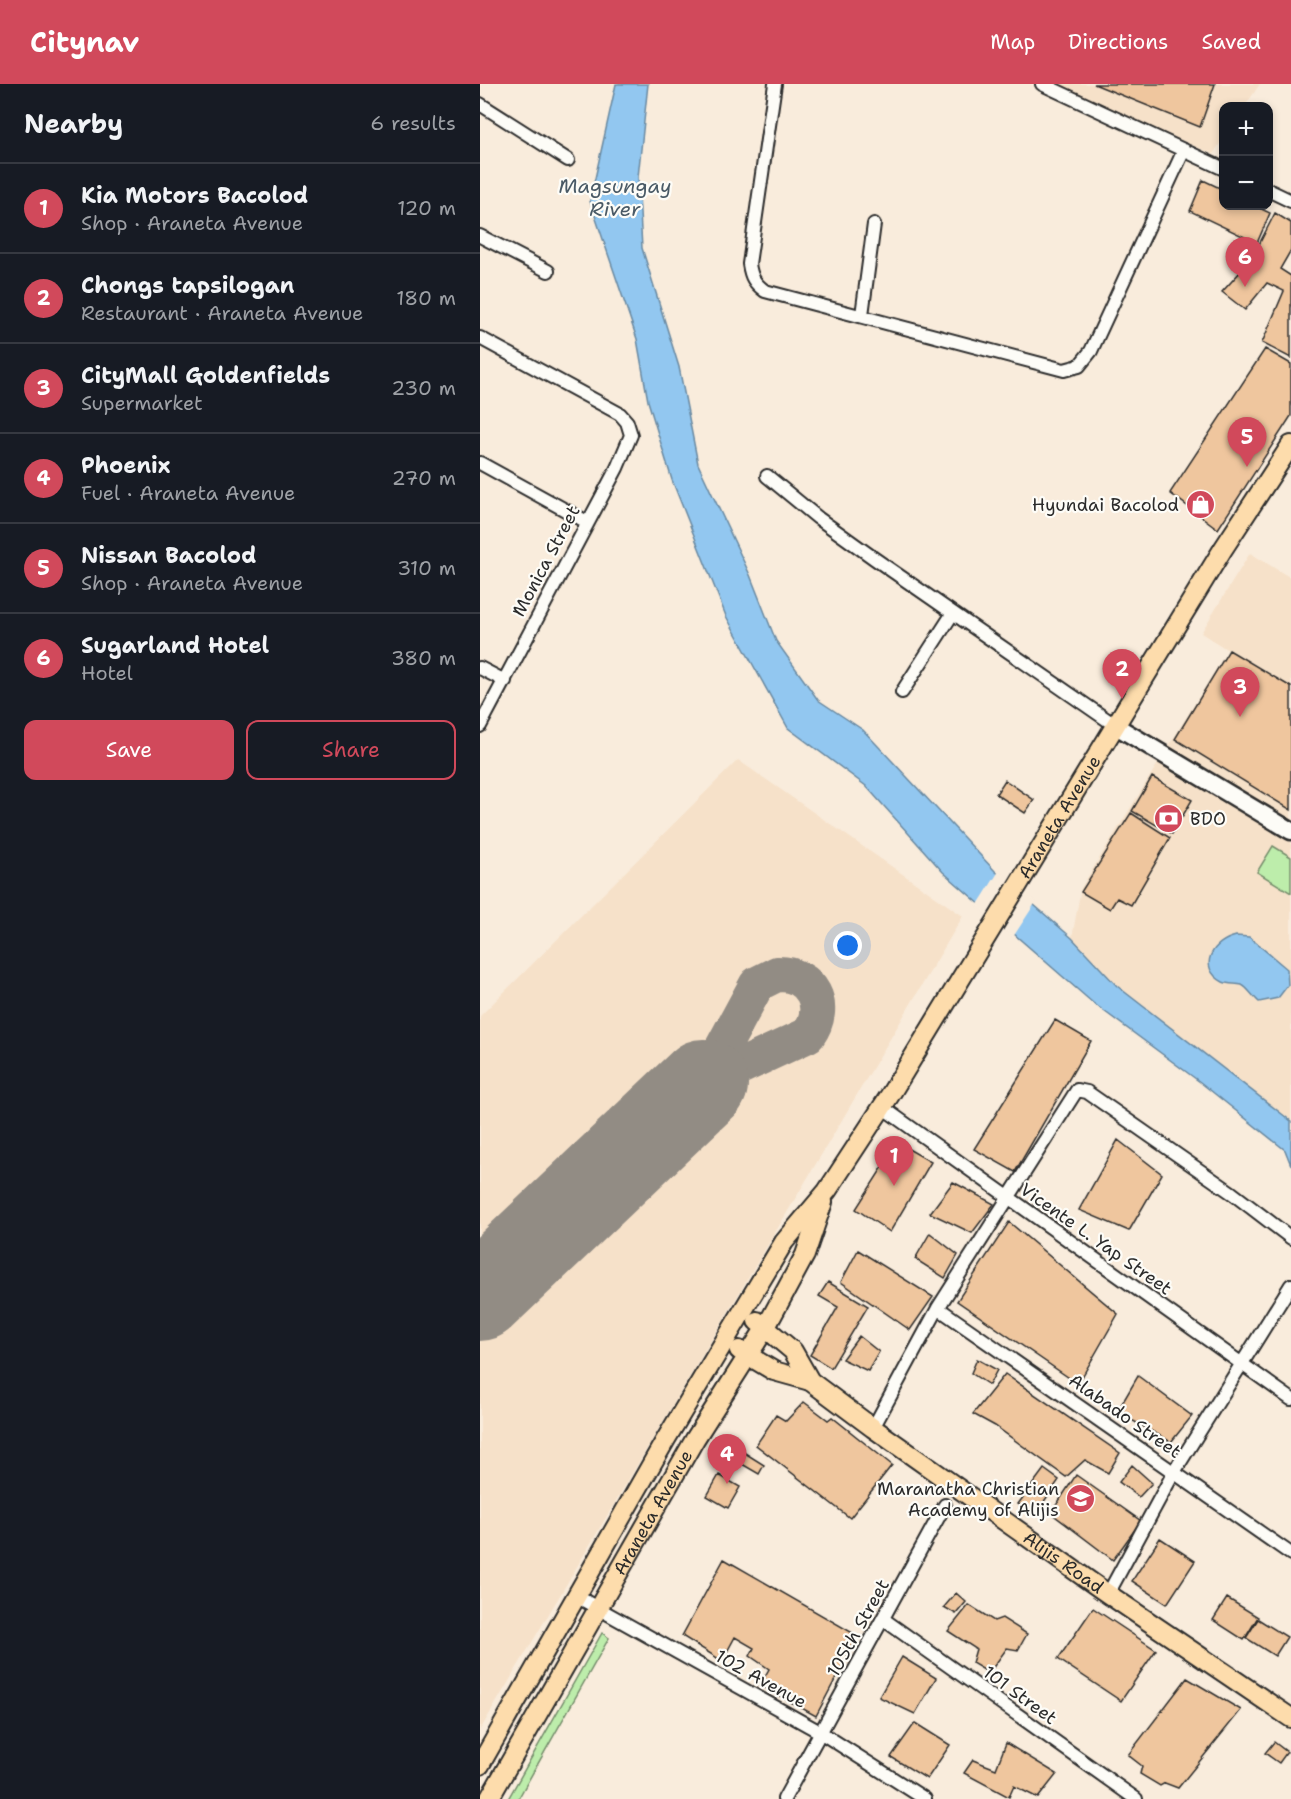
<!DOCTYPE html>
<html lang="en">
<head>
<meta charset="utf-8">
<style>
	:root { --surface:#171b24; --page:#242831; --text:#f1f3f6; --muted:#9ea1a6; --line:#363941; --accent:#d1495b }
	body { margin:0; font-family:"Shantell Sans",sans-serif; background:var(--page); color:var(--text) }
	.controls { position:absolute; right:18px; top:18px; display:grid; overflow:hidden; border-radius:12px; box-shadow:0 3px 9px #0003 }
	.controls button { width:54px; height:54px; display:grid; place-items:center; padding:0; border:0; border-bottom:2px solid var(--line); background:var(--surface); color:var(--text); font:30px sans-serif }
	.you { position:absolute; left:368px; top:862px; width:21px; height:21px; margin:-15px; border:4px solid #fff; border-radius:50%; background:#1a73e8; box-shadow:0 0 0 9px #1a73e833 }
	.badge { display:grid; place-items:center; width:39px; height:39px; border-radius:50%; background:var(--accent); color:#fff; font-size:20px; font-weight:700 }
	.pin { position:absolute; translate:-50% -50px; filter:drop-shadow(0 2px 3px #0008) }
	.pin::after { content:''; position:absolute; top:32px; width:21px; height:18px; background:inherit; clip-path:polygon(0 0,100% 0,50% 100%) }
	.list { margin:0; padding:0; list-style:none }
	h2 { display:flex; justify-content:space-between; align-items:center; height:78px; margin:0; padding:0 24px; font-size:26px }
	h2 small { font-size:20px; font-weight:400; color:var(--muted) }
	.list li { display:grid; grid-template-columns:39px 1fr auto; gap:18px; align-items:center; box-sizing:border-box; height:90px; padding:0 24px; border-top:2px solid var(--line) }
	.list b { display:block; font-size:22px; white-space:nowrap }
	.list p { margin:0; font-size:20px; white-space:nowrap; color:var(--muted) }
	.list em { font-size:20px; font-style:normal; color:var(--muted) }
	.actions { display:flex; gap:12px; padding:18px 24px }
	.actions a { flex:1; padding:14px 0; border:2px solid var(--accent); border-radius:12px; text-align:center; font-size:21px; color:var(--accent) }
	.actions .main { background:var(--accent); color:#fff }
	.map { position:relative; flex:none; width:811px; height:1715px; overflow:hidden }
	header { display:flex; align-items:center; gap:36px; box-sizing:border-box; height:84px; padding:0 30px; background:var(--accent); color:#fff }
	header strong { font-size:28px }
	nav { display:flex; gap:33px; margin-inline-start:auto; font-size:21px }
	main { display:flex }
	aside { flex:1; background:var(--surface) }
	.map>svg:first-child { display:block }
	.built { fill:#f6e1c9 }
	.green { fill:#bdedab; stroke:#748c6b; stroke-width:1.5 }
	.water { fill:#92c7f0; stroke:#6989a1; stroke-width:1.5 }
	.pier { fill:#f9ecdc }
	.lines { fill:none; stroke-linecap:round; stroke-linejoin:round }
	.taxiway { stroke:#928c84; stroke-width:36 }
	.runway { stroke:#928c84; stroke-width:90 }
	.building { fill:#efc69e; stroke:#2b2b2b; stroke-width:1.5 }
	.street-casing { stroke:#2b2b2b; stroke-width:16 }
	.secondary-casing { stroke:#2b2b2b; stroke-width:21 }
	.primary-casing { stroke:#2b2b2b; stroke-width:22 }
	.street { stroke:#fdfcf7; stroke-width:12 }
	.secondary { stroke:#fdfcf7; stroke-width:16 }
	.primary { stroke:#fddcac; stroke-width:18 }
	.labels { text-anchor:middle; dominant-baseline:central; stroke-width:4.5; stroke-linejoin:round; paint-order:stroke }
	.poi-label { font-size:18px; fill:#2b2b2b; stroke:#fdfcf7; text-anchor:end }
	.street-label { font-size:18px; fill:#2b2b2b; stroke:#fdfcf7 }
	.water-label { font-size:20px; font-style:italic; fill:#4a5a66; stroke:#fdfcf7 }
</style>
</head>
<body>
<header>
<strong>Citynav</strong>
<nav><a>Map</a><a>Directions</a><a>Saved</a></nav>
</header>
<main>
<aside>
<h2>Nearby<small>6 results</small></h2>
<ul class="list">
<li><span class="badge">1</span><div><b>Kia Motors Bacolod</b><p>Shop · Araneta Avenue</p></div><em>120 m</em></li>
<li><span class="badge">2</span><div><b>Chongs tapsilogan</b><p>Restaurant · Araneta Avenue</p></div><em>180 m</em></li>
<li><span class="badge">3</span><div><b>CityMall Goldenfields</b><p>Supermarket</p></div><em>230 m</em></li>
<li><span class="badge">4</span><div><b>Phoenix</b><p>Fuel · Araneta Avenue</p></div><em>270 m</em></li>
<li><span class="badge">5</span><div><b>Nissan Bacolod</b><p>Shop · Araneta Avenue</p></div><em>310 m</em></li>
<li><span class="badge">6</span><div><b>Sugarland Hotel</b><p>Hotel</p></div><em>380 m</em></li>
</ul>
<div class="actions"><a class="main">Save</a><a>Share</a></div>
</aside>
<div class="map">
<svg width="811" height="1715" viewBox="0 0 811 1715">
	<rect width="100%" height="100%" fill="#f9ecdc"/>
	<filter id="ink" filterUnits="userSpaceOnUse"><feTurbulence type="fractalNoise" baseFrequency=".0167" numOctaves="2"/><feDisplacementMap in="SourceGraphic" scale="12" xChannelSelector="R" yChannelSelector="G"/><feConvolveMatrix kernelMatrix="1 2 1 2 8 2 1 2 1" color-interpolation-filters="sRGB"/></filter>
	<g filter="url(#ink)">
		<path class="built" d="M 568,0 L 780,0 L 765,22 L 744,22 L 743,55 L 733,70 Z
			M 770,469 L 811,494 L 811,1037 L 637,902 L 592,854 L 601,804 L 748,566 L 721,549 Z
			M 258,676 L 483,832 L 0,1646 L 0,932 Z"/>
		<path class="green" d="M 793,762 L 811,773 L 811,809 L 777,788 Z
			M 122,1549 L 129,1554 L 38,1715 L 28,1715 Z"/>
		<path class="water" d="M 136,0 L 168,0 L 158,93 L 162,164 L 199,283 L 218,380 L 270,491 L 296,557 L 338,616 L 383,646 L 515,787 L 592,854 L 637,902 L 811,1037 L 811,1081 L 805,1066 L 720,998 L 613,919 L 463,788 L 386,702 L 308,644 L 246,532 L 192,396 L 168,317 L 157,255 L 110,117 Z
			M 756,852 L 769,853 L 807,885 L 808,901 L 798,914 L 779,918 C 773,913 768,904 762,901 C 757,899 749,901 743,898 C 716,883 733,857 756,852 Z"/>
		<path class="pier" d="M 519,787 L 556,818 L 533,853 L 497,822 Z"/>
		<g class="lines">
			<path class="taxiway" d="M 297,890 C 332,889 349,922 328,951 L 223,1000 L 277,900 Z"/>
			<path class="runway" d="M 0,1212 L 223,1000"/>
		</g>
		<path class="building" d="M 614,0 L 735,0 L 720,43 Z
			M 723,96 L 744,106 L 744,122 L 775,122 L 790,129 L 777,159 L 710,127 Z
			M 795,129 L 811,139 L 811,166 L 800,185 L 811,192 L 811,274 L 782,259 L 804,207 L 787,199 L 765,226 L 742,208 L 771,176 Z
			M 785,265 L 811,280 L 811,332 L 738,445 L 690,409 Z
			M 749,566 L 811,603 L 811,726 L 695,655 Z
			M 672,693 L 712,716 L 692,750 L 652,727 Z
			M 525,696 L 554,716 L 545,729 L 516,710 Z
			M 651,729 L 690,754 L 651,821 L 637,814 L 630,825 L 601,808 Z
			M 575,936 L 611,957 L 535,1088 L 494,1065 Z
			M 638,1056 L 682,1090 L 649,1147 L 599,1126 Z
			M 418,1059 L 451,1078 L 410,1148 L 376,1125 Z
			M 473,1098 L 514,1120 L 492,1149 L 450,1129 Z
			M 529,1138 L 638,1230 L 598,1300 L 477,1217 Z
			M 450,1149 L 478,1171 L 465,1194 L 435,1175 Z
			M 378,1166 L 453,1213 L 430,1246 L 361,1198 Z
			M 348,1198 L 388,1222 L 351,1284 L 330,1271 L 358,1223 L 339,1212 Z
			M 379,1252 L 399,1268 L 388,1287 L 362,1275 Z
			M 497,1275 L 517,1286 L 509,1301 L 491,1289 Z
			M 525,1290 L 640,1369 L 628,1389 L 605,1376 L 586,1393 L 515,1342 L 493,1330 Z
			M 658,1292 L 712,1332 L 691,1358 L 637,1328 Z
			M 324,1318 L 348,1336 L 352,1333 L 412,1381 L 370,1434 L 276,1361 L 296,1331 L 306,1337 Z
			M 249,1359 L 284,1381 L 279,1390 L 255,1376 L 255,1370 L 245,1365 Z
			M 652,1381 L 672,1399 L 659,1413 L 639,1398 Z
			M 564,1385 L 579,1396 L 556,1429 L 538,1420 Z
			M 239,1391 L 260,1403 L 248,1424 L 227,1412 Z
			M 596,1391 L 661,1437 L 633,1476 L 571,1429 Z
			M 680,1454 L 715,1477 L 687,1520 L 652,1497 Z
			M 244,1475 L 378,1552 L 336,1632 L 280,1601 L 289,1585 L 270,1572 L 274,1564 L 255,1553 L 242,1577 L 202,1552 Z
			M 476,1509 L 486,1518 L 476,1530 L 464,1523 Z
			M 747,1514 L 778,1533 L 764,1556 L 733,1536 Z
			M 489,1521 L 514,1537 L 522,1534 L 547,1550 L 538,1566 L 527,1564 L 509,1589 L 492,1579 L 496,1565 L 468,1547 Z
			M 613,1524 L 676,1566 L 641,1617 L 578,1575 Z
			M 778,1535 L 807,1553 L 795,1572 L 766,1554 Z
			M 422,1573 L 456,1594 L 435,1630 L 399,1613 Z
			M 707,1594 L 761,1626 L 698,1704 L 685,1699 L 680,1702 L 660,1690 L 662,1682 L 648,1671 Z
			M 435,1639 L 470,1661 L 447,1695 L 411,1673 Z
			M 794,1658 L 807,1668 L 799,1679 L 785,1669 Z
			M 526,1659 L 577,1690 L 558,1714 L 534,1702 L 529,1713 L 484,1689 L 493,1676 L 516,1685 Z"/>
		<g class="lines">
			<defs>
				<path id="street" d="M 295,0 L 269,180 C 271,193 274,199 285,207 L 584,286 L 599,282 L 611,267 L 704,66
					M 562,0 L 744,85
					M 0,20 L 88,76
					M 788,106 L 811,117
					M 0,152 L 68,187
					M 382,231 L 394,140
					M 0,254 L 140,330 L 147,338 L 151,351 L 137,384 L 0,642
					M 0,379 L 107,438
					M 287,392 L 338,434 L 395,475 L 636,642
					M 0,584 L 25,597
					M 422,608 L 473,529
					M 402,1023 L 811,1315
					M 458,1224 L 811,1470
					M 393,1344 L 458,1224 L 597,1006 L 607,1008 L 752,1109 L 811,1154
					M 628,1510 L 694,1388 L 811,1201
					M 96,1512 L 340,1648 L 445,1715
					M 403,1535 L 656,1715
					M 304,1715 L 465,1421"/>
				<path id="secondary" d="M 636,642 L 811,747"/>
				<g id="primary">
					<path id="s1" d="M 277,1237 L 313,1267 L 330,1297 L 393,1344 L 628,1510 L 811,1634"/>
					<path d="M 259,1266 L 294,1287 L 330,1297"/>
					<path id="s2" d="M 0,1681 L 186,1355 L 304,1158 L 347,1107 L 410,1011 L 743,465 L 811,361"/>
					<path id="s3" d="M 9,1715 L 215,1355 L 286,1243 L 325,1171 L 343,1118"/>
				</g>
			</defs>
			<use href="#street" class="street-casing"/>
			<use href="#secondary" class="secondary-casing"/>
			<use href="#primary" class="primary-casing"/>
			<use href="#street" class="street"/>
			<use href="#secondary" class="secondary"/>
			<use href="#primary" class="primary"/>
		</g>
	</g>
	<defs>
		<symbol id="shop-disc" viewBox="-11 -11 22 22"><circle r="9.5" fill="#d1495b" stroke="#fdfcf7"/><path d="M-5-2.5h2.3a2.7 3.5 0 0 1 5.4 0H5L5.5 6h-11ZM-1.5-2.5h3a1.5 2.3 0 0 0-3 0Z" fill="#fff"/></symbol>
		<symbol id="bank-disc" viewBox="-11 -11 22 22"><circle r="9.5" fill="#d1495b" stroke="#fdfcf7"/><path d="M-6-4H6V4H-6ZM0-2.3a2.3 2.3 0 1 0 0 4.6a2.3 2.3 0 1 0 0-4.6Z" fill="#fff"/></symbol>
		<symbol id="school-disc" viewBox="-11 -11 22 22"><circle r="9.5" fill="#d1495b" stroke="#fdfcf7"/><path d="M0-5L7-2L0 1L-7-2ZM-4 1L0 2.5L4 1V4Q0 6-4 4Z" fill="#fff"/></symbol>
	</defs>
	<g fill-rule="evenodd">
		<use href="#shop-disc" x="704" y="404" width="33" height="33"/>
		<use href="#bank-disc" x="672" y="718" width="33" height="33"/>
		<use href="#school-disc" x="584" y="1398" width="33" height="33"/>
	</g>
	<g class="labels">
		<g class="poi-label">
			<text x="699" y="421">Hyundai Bacolod</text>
			<text x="710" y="735" text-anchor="start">BDO</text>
			<text x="579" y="1405">Maranatha Christian<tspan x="579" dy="21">Academy of Alijis</tspan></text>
		</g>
		<g class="street-label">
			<text transform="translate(66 477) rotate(-62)">Monica Street</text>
			<text stroke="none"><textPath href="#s2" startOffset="1112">Araneta Avenue</textPath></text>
			<text transform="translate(616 1155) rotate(35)">Vicente L. Yap Street</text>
			<text transform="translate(645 1332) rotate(35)">Alabado Street</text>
			<text stroke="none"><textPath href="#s3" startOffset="330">Araneta Avenue</textPath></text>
			<text stroke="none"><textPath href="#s1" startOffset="393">Alijis Road</textPath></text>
			<text transform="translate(378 1544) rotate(-61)">105th Street</text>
			<text transform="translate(281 1595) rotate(29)">102 Avenue</text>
			<text transform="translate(540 1611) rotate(36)">101 Street</text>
		</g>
		<g class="water-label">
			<text x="135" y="102">Magsungay<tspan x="135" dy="23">River</tspan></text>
		</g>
	</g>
</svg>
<div class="controls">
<button>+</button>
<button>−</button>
</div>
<div class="you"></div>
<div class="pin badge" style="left:414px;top:1102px">1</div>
<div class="pin badge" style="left:642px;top:615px">2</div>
<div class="pin badge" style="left:760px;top:633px">3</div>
<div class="pin badge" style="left:247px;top:1400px">4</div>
<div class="pin badge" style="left:767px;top:383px">5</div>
<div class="pin badge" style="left:765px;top:203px">6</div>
</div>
</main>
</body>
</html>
